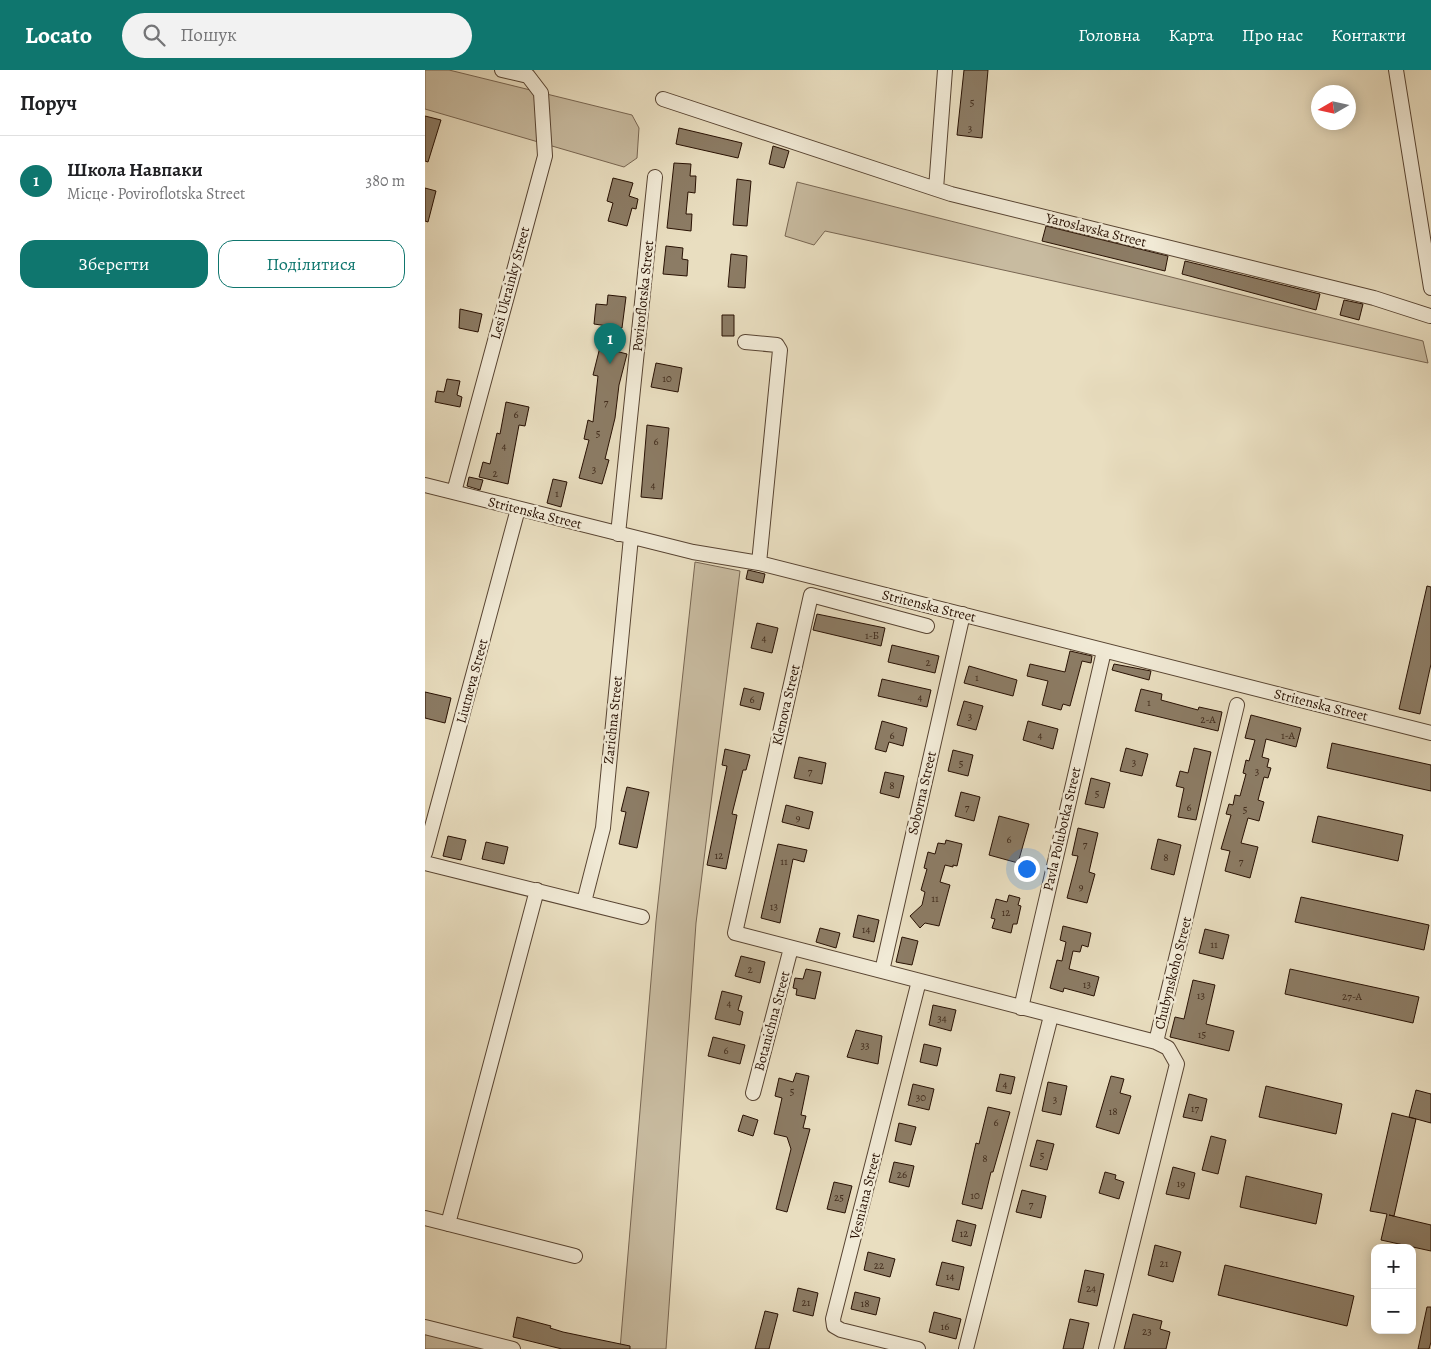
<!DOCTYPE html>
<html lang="uk">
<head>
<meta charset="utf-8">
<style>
	:root { --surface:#fff; --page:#f2f2f2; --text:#202124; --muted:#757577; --line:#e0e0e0; --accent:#0f766e }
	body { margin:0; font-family:Alegreya,serif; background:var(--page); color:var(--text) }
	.controls { position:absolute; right:15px; bottom:15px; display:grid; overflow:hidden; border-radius:10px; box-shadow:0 2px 12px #0003 }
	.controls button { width:45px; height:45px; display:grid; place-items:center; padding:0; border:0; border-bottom:1px solid var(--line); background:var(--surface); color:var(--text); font:25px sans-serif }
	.compass { position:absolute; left:886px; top:15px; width:45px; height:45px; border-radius:50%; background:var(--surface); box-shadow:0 2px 12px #0003; rotate:261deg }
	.you { position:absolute; left:601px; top:798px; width:18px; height:18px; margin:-12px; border:4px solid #fff; border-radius:50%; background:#1a73e8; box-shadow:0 0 0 8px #1a73e833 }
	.badge { display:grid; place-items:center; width:32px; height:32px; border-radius:50%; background:var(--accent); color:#fff; font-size:16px; font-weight:700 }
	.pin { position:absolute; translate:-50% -41px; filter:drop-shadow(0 1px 2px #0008) }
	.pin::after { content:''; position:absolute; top:26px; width:18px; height:15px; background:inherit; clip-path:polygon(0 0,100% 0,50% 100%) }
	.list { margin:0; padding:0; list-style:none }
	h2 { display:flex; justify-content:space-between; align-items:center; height:65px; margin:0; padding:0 20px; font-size:21px }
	h2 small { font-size:16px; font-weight:400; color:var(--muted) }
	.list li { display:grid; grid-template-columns:32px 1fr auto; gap:15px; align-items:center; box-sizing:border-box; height:90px; padding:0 20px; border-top:1px solid var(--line) }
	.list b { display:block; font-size:19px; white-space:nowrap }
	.list p { margin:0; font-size:16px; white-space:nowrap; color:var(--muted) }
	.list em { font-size:16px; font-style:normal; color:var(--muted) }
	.actions { display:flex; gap:10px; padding:15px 20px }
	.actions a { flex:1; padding:11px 0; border:1px solid var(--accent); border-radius:15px; text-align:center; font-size:18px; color:var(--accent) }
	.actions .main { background:var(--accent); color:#fff }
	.icon { flex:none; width:28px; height:28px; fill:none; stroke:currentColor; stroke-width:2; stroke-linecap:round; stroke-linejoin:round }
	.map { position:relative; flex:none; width:1006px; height:1279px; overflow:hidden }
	header { display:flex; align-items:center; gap:30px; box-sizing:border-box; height:70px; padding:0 25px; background:var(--accent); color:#fff }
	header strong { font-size:24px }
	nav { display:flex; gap:28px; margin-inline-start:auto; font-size:18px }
	.search { width:350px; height:45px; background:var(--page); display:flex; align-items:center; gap:12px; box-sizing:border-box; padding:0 18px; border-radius:28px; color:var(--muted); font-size:19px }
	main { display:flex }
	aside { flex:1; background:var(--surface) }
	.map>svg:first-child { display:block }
	.green { fill:#c8bba0; stroke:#786652 }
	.building { fill:#8c7c65; stroke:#281103 }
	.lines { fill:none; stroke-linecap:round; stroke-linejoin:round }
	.minor-casing { stroke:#584432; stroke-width:16 }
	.minor { stroke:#f1ead6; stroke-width:14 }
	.labels { text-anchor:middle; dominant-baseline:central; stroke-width:5; stroke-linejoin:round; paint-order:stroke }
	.number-label { font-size:11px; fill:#412c1c }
	.street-label { font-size:14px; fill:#281103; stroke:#f1ead6 }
</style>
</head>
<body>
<header>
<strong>Locato</strong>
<div class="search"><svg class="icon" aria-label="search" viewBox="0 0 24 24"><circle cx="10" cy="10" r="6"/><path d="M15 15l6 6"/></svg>Пошук</div>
<nav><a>Головна</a><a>Карта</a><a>Про нас</a><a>Контакти</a></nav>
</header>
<main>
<aside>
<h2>Поруч<small></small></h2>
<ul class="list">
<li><span class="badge">1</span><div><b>Школа Навпаки</b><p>Місце · Poviroflotska Street</p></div><em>380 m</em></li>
</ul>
<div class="actions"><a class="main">Зберегти</a><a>Поділитися</a></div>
</aside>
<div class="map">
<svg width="1006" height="1279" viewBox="0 0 1006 1279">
	<rect width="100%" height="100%" fill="#e9dec0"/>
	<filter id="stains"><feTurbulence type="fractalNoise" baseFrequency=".004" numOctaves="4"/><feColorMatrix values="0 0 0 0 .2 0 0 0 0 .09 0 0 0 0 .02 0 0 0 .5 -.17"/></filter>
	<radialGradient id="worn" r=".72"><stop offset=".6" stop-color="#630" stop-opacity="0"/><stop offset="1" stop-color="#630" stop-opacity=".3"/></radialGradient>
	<path class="green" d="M 0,0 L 24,0 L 207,45 L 214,58 L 212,88 L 199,97 L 0,39 Z
		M 372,112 L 998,271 L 1003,293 L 400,161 L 389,175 L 360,166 Z
		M 270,492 L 315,501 L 271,853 L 241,1279 L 195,1279 L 231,851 Z
		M 0,1264 L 62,1279 L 0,1279 Z"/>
	<path class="building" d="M 539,0 L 563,0 L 557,68 L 532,65 Z
		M 0,46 L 16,50 L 3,92 L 0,91 Z
		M 254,58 L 317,73 L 313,88 L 251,74 Z
		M 348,76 L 364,81 L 359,98 L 344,94 Z
		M 249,93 L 266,94 L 265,106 L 271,106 L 270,123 L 263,122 L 261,144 L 267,144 L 266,161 L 242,158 Z
		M 188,108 L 208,113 L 204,126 L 213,129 L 211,139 L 207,138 L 202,156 L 183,151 L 188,133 L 182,131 Z
		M 312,109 L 326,111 L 322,156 L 308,155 Z
		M 0,118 L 11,121 L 3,152 L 0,151 Z
		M 621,156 L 743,186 L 740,201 L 617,171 Z
		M 241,176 L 258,178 L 257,189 L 263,190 L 262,206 L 238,204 Z
		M 306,184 L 322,186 L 320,218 L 303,217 Z
		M 760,191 L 895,224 L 891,240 L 757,204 Z
		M 183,225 L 201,227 L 197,258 L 169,254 L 171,234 L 182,235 Z
		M 919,230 L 938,234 L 934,250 L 915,245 Z
		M 35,239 L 57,244 L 53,262 L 34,258 Z
		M 297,245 L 309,245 L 309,266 L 297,266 Z
		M 175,277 L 202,284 L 194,315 L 190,348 L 180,389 L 184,390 L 177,414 L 154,408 L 164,370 L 159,369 L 163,350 L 168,352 L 173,306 L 168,305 Z
		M 231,293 L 257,298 L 253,322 L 226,317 Z
		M 22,309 L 35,311 L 32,325 L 37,327 L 35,337 L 10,332 L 12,321 L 19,322 Z
		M 81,332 L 104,337 L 100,356 L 94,355 L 83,414 L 54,407 L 58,392 L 65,394 L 72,363 L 75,364 Z
		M 222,355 L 244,358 L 237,429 L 216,427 Z
		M 44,407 L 58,410 L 55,420 L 42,416 Z
		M 128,409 L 142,412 L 136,437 L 122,433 Z
		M 323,500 L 340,504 L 338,513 L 321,509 Z
		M 1002,516 L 1006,517 L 1006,594 L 995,644 L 974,639 Z
		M 392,544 L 460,558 L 456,576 L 388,560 Z
		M 332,553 L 353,558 L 347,583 L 326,578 Z
		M 467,575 L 514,586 L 510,603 L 463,592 Z
		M 645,581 L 667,586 L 666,593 L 657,591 L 645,636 L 638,634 L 636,640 L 617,635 L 623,611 L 602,606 L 605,594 L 640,602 Z
		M 689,594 L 726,601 L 724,610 L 687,600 Z
		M 544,596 L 592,610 L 588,626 L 539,613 Z
		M 457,609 L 506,620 L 502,637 L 453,626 Z
		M 319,618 L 339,623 L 335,640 L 315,635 Z
		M 716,619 L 737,624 L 736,630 L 773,640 L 774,637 L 797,642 L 793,661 L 710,641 Z
		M 0,622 L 26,628 L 20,653 L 0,648 Z
		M 539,631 L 558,636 L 551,660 L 532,655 Z
		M 826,645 L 876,658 L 871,677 L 841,669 L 837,687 L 844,689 L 842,697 L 846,698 L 843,708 L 839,707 L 833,730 L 839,732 L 834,751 L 823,748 L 816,773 L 833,777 L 825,808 L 800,801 L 805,781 L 796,779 L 806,745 L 801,744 L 804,734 L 808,735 L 810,725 L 815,726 L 821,704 L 818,703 L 821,690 L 824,691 L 830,670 L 820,668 Z
		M 457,651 L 482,658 L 478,676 L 464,672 L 461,682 L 450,679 Z
		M 603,651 L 633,659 L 628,679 L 598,670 Z
		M 907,673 L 1006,695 L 1006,721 L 902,698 Z
		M 701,678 L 723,684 L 717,706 L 695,701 Z
		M 769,678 L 786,682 L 771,750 L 753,747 L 759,718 L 751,716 L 755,701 L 763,703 Z
		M 300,679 L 325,685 L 321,700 L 318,700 L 307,744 L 312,745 L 301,799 L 282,795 L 302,696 L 297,695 Z
		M 528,680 L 548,685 L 543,706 L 523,701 Z
		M 374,687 L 401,693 L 397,714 L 369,708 Z
		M 460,702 L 479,706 L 474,728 L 455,723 Z
		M 666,708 L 685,713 L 679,738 L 660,734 Z
		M 202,717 L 224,722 L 212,778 L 194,774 L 201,742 L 196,741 Z
		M 536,722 L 555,727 L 549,751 L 530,746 Z
		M 361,735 L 388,742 L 384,759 L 357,752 Z
		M 574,746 L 604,754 L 593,793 L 564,785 Z
		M 893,746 L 978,765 L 973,791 L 887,772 Z
		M 653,758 L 673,763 L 664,802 L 670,804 L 662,833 L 642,828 L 653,786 L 647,785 Z
		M 23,766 L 41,770 L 36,790 L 18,786 Z
		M 733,769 L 756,775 L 749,805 L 726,799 Z
		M 521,770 L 537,774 L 532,796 L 528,795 L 528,797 L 520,795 L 515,812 L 525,815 L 514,856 L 500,853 L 495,858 L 485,846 L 497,835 L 500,822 L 496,820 L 502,799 L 499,798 L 503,782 L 510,784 L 513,773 L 520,774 Z
		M 61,772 L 83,777 L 79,794 L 57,789 Z
		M 353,774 L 382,780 L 379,792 L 368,789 L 355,853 L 336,848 Z
		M 584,825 L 595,828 L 593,835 L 596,836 L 592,854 L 588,854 L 586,863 L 567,858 L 570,849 L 566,848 L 571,829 L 582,832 Z
		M 876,827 L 1004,855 L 999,880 L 870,852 Z
		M 433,845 L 454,850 L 449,872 L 428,867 Z
		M 638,856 L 666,863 L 663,877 L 657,875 L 655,882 L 648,881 L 644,899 L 674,907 L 669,926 L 639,918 L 638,922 L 625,918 L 632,890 L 637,891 L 641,872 L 635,870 Z
		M 395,858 L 415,863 L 411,878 L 391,872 Z
		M 780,859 L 804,865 L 798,889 L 774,883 Z
		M 477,867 L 493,871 L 487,895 L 471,892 Z
		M 316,886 L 340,892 L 335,913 L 310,906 Z
		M 381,899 L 396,902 L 390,929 L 371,925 L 372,919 L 368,918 L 370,908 L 378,909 Z
		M 865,899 L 994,927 L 988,953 L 860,924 Z
		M 768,910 L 790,915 L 781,954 L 809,961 L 804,981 L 745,967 L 750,947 L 759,949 Z
		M 297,921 L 317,926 L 313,940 L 318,942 L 315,955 L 290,949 Z
		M 508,935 L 531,940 L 526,961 L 504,955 Z
		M 431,960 L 457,966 L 453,994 L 422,987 Z
		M 288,967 L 320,975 L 315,994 L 283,986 Z
		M 499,974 L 516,978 L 512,996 L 495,992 Z
		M 371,1003 L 384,1006 L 376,1045 L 381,1046 L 378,1058 L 385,1059 L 362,1142 L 351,1139 L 366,1079 L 362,1067 L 349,1064 L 357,1028 L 350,1026 L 354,1008 L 368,1012 Z
		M 575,1004 L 590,1007 L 586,1024 L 571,1021 Z
		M 686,1006 L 699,1009 L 695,1023 L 706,1026 L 694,1064 L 671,1057 Z
		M 623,1012 L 642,1016 L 636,1045 L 617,1041 Z
		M 488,1014 L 509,1019 L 504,1040 L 483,1035 Z
		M 841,1016 L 917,1034 L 911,1064 L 834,1047 Z
		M 991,1020 L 1006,1024 L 1006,1053 L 984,1047 Z
		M 764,1024 L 782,1029 L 777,1051 L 758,1047 Z
		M 563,1037 L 585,1042 L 568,1102 L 566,1102 L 557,1139 L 537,1134 L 551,1073 L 554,1074 Z
		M 967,1043 L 991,1049 L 969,1146 L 964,1145 L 1006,1155 L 1006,1181 L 956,1170 L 962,1144 L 945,1141 Z
		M 318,1045 L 333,1050 L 328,1066 L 313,1061 Z
		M 474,1053 L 491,1057 L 486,1075 L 470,1071 Z
		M 786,1066 L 801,1070 L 793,1104 L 777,1100 Z
		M 612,1070 L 629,1074 L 622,1100 L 605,1096 Z
		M 469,1092 L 489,1096 L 484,1117 L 464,1112 Z
		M 748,1097 L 770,1103 L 764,1129 L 741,1124 Z
		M 680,1102 L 691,1105 L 690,1109 L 699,1112 L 694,1129 L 674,1123 Z
		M 821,1106 L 897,1124 L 891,1154 L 815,1137 Z
		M 409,1112 L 427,1116 L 420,1143 L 402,1139 Z
		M 597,1120 L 621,1126 L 616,1148 L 591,1142 Z
		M 532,1150 L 551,1155 L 546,1176 L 527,1171 Z
		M 730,1175 L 756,1182 L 748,1212 L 723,1205 Z
		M 443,1182 L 470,1189 L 465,1207 L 439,1200 Z
		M 517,1192 L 539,1197 L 534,1220 L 511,1215 Z
		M 800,1195 L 929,1226 L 922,1256 L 793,1225 Z
		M 660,1200 L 679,1204 L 672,1236 L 653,1232 Z
		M 373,1218 L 393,1223 L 388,1246 L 368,1241 Z
		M 430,1222 L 455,1228 L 451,1245 L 426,1239 Z
		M 1002,1237 L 1006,1237 L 1006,1272 L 1004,1279 L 993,1279 Z
		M 340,1241 L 353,1244 L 344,1279 L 330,1279 Z
		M 509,1242 L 536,1249 L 531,1269 L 504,1262 Z
		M 708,1244 L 737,1251 L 735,1259 L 745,1262 L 741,1279 L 699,1279 Z
		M 92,1247 L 126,1256 L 125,1258 L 138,1262 L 205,1276 L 205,1279 L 137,1279 L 88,1267 Z
		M 645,1249 L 664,1253 L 658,1279 L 638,1279 Z"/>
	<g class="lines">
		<defs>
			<path id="minor" d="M 77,0 L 103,6
				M 971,0 L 1006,218
				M 238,29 L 526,124 L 949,228 L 1005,246
				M 511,119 L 520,0
				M 320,272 L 352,275 L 355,280 L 334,493
				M 0,415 L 268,482 L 334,493 L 1006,663
				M 29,422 L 120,86 L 116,23 L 103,6
				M 193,464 L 230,107
				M 502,556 L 386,525 L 310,863 L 731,972 L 743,978 L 752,994 L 681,1279
				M 0,783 L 93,439
				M 0,793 L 217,847
				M 159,832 L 178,758 L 206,467
				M 457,901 L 538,544
				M 596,938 L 679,581
				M 731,972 L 812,635
				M 328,1023 L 366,878
				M 0,1148 L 150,1186
				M 23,1154 L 112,820
				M 0,1257 L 88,1279
				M 493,1279 L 416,1260 L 409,1256 L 408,1249 L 494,911
				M 541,1279 L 626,946"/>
		</defs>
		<use href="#minor" class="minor-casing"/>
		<use href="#minor" class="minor"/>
	</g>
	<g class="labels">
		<g class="number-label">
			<text x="547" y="32">5</text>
			<text x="545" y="58">3</text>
			<text x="242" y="308">10</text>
			<text x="181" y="332">7</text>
			<text x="91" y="344">6</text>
			<text x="173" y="363">5</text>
			<text x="231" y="371">6</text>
			<text x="79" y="376">4</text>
			<text x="169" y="399">3</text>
			<text x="70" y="403">2</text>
			<text x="228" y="415">4</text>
			<text x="132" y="423">1</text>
			<text x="447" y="565">1-Б</text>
			<text x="339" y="568">4</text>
			<text x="503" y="592">2</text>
			<text x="552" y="607">1</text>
			<text x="495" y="627">4</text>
			<text x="327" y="629">6</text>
			<text x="724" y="632">1</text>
			<text x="545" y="646">3</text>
			<text x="783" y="649">2-А</text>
			<text x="467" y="665">6</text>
			<text x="615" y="665">4</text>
			<text x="863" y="665">1-А</text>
			<text x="709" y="692">3</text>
			<text x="536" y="693">5</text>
			<text x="385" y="701">7</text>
			<text x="832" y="701">3</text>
			<text x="467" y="715">8</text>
			<text x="672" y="723">5</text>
			<text x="542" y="737">7</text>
			<text x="764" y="737">6</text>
			<text x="820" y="739">5</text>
			<text x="373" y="747">9</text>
			<text x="584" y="769">6</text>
			<text x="660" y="774">7</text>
			<text x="294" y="785">12</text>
			<text x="741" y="787">8</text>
			<text x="359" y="791">11</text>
			<text x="816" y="791">7</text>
			<text x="656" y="816">9</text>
			<text x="510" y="828">11</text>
			<text x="349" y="836">13</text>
			<text x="581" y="842">12</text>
			<text x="441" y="859">14</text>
			<text x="789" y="874">11</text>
			<text x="325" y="899">2</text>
			<text x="662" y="914">13</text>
			<text x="776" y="925">13</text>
			<text x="927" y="926">27-А</text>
			<text x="304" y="933">4</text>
			<text x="517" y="948">34</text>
			<text x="777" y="964">15</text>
			<text x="440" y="975">33</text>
			<text x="301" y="980">6</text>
			<text x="580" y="1014">4</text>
			<text x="367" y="1021">5</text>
			<text x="496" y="1027">30</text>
			<text x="630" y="1029">3</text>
			<text x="770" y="1038">17</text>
			<text x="688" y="1041">18</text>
			<text x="571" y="1052">6</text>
			<text x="617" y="1085">5</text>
			<text x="560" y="1088">8</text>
			<text x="477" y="1104">26</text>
			<text x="756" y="1113">19</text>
			<text x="550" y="1125">10</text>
			<text x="414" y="1127">25</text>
			<text x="606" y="1134">7</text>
			<text x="539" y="1163">12</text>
			<text x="739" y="1193">21</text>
			<text x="454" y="1195">22</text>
			<text x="525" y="1206">14</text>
			<text x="666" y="1218">24</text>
			<text x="381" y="1232">21</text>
			<text x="440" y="1233">18</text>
			<text x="520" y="1256">16</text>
			<text x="722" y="1261">23</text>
		</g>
		<g class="street-label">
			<text transform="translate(671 160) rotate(14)">Yaroslavska Street</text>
			<text transform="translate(85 213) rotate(-75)">Lesi Ukrainky Street</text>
			<text transform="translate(218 226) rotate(-84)">Poviroflotska Street</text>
			<text transform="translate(110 443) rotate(14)">Stritenska Street</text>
			<text transform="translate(504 536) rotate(14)">Stritenska Street</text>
			<text transform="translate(47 611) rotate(-75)">Liutneva Street</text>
			<text transform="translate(361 635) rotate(-77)">Klenova Street</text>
			<text transform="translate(896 635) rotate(14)">Stritenska Street</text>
			<text transform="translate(188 650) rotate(-84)">Zarichna Street</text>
			<text transform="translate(497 723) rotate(-77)">Soborna Street</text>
			<text transform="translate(637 759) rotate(-77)">Pavla Polubotka Street</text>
			<text transform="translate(748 903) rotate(-76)">Chubynskoho Street</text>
			<text transform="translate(347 951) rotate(-75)">Botanichna Street</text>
			<text transform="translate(440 1126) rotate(-76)">Vesniana Street</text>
		</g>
	</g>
	<rect width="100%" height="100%" filter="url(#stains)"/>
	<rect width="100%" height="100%" fill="url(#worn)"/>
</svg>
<div class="controls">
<button>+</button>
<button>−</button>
</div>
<svg class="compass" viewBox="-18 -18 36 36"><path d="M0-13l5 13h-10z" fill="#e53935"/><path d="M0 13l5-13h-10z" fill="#757577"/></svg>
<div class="you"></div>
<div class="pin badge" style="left:185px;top:294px">1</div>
</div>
</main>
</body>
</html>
